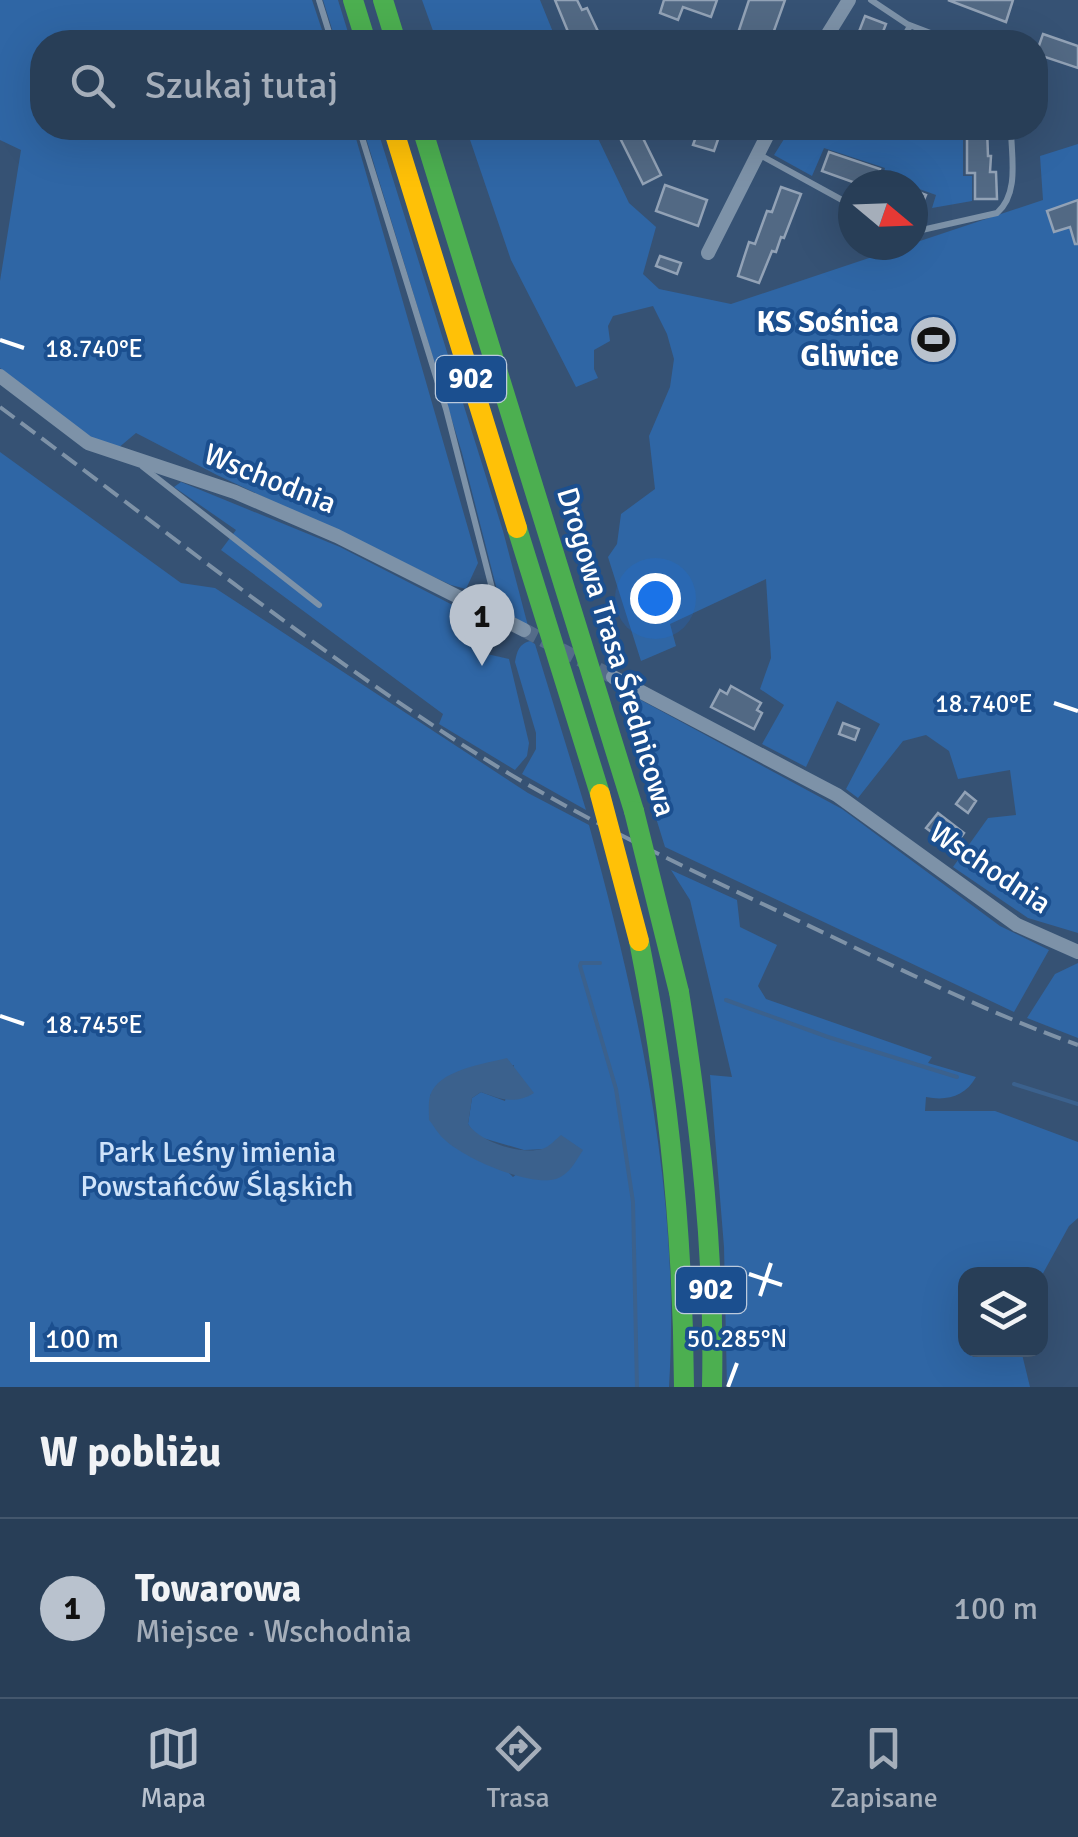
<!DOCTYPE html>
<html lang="pl">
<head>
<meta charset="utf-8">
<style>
	:root { --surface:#283e57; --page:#344961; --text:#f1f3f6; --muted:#a5aeba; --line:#44576d; --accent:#b9c2ce }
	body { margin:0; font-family:Signika,sans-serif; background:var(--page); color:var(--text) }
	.controls { position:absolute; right:30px; bottom:30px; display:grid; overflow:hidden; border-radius:20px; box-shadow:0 10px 40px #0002 }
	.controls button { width:90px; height:90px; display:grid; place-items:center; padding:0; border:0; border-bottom:2px solid var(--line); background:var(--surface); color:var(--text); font:50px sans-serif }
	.compass { position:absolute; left:838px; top:170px; width:90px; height:90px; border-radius:50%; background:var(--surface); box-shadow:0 10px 40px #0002; rotate:109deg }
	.scale { position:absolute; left:30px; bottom:25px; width:180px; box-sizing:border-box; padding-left:10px; border:5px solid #fff; border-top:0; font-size:28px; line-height:35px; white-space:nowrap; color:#fff; -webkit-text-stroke:8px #1b4f8f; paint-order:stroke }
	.you { position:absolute; left:655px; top:598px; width:35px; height:35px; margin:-25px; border:8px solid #fff; border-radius:50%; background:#1a73e8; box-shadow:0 0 0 15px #1a73e833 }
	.badge { display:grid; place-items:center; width:65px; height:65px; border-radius:50%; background:var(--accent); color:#111; font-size:32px; font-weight:700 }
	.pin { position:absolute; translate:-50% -82px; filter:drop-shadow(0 2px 5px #0008) }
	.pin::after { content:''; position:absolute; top:52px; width:35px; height:30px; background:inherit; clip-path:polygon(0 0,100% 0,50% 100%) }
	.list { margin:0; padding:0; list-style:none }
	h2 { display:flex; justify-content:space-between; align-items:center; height:130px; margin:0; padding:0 40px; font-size:42px }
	h2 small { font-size:32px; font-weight:400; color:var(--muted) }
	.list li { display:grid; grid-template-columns:65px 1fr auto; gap:30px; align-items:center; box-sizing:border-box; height:180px; padding:0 40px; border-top:2px solid var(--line) }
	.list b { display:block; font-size:38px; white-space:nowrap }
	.list p { margin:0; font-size:32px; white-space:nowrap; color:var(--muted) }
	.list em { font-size:32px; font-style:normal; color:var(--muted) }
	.icon { flex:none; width:55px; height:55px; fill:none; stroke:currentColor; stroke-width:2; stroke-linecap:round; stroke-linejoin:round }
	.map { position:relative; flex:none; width:1078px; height:1387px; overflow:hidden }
	.search { position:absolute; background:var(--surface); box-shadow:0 10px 40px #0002; left:30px; right:30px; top:30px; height:110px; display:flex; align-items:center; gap:25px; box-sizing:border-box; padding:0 35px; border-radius:40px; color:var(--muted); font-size:38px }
	.sheet { height:310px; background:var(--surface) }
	nav { display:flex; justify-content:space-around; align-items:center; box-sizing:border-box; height:140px; border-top:2px solid var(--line); background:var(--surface); font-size:28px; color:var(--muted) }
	nav a { display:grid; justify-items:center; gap:5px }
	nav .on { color:var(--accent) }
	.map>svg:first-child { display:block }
	.green { fill:#2f66a5; fill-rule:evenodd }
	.water { fill:#3b618d }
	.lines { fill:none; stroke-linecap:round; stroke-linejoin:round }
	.stream { stroke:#3b618d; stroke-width:4 }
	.building { fill:#526984; stroke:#92a2b6; stroke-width:2.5 }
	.street-tunnel { stroke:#546c89; stroke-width:14; stroke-dasharray:14 7; stroke-linecap:butt }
	.lane { stroke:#7d92a8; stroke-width:6 }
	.street { stroke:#7d92a8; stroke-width:14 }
	.fast { stroke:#4caf50; stroke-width:20 }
	.slow { stroke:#ffc107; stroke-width:20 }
	.rail { stroke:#7e92a7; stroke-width:4; stroke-dasharray:18 8; stroke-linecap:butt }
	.fast-bridge { stroke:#4caf50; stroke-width:20 }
	.slow-bridge { stroke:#ffc107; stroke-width:20 }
	.ticks { fill:none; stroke:#fff; stroke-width:4 }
	.labels { text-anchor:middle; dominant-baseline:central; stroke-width:8; stroke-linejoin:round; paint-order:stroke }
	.shield { fill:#1b4f8f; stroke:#bbcadd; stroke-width:2.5 }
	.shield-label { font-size:28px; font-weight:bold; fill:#fff }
	.poi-label { font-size:30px; font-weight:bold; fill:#fff; stroke:#1b4f8f; text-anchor:end }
	.street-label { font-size:30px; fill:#fff; stroke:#1b4f8f }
	.park-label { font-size:30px; fill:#cfe3fa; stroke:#1b4f8f }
	.ticks-label { font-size:25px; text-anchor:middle; fill:#fff; stroke:#1b4f8f; stroke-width:8; stroke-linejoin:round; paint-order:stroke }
</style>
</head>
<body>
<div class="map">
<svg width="1078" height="1387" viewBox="0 0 1078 1387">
	<rect width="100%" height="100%" fill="#365274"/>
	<path class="green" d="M 0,0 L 312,0 L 326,42 L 42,42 L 42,128 L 353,128 L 478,563 L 466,589 L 451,585 L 217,475 L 136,433 L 117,449 L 87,436 L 0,368 L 0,281 L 21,150 L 0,140 Z
		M 323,0 L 338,0 L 351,42 L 336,42 Z
		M 422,0 L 540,0 L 557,42 L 437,42 Z
		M 363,128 L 377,128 L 503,531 L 528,626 L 507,613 L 499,598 L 462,453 Z
		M 466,128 L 593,128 L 629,203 L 656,227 L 643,274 L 659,289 L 731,304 L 1043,200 L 1040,156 L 1078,144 L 1078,933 L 1028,918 L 953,867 L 988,818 L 1016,815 L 1010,770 L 958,779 L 949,751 L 926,735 L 903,741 L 858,798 L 846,789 L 880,724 L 837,701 L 806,767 L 762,744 L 784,705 L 760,689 L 771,658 L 766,579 L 670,624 L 676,646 L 641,661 L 608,557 L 617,544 L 621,514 L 655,489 L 649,436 L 670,387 L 674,359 L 667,334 L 653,306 L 613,316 L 608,326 L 610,341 L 594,350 L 594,369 L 598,378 L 576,387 L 511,260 Z
		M 791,128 L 850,128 L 862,132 L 866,128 L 963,128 L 963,176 L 972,176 L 972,201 L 932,208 L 936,195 L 883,176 L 885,168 L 824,148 L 812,176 L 774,155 Z
		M 0,452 L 181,583 L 215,588 L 528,793 L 589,825 C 639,1008 681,1196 669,1387 L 0,1387 ZM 514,1065 L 505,1101 L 481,1092 L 472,1098 L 468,1124 L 476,1136 L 524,1150 L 546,1149 L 513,1177 L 430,1095 Z
		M 181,482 L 340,547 L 474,616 L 474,651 L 509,659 L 529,743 L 527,756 L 515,770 L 439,724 L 443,714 L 221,550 L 236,530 L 174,487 Z
		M 530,641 L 535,644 L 586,810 L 522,774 L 536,749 L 536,733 L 515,662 C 517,651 519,644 530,641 Z
		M 615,686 L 842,809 L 1000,926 L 1049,950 L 1014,1012 L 665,847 Z
		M 671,870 L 737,900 L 740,927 L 777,945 L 758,986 L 766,999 L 932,1057 L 928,1063 L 976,1077 C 965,1097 946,1101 926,1097 L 925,1111 L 995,1111 L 1078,1142 L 1078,1218 L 1069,1226 L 1041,1277 L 966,1274 L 966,1350 L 1021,1350 L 1030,1387 L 727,1387 L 724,1247 L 710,1075 L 732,1077 L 690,900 Z
		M 1078,963 L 1078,1038 L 1027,1018 L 1055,974 Z"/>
	<path class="water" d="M 507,1058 L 534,1093 C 515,1105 500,1099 481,1092 L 472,1098 L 468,1124 C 480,1142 520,1155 542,1149 C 549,1147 555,1140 561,1135 L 583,1150 C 576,1161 569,1175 556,1179 C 529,1187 463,1158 444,1139 C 438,1134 434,1126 429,1120 C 429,1113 428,1103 430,1096 C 437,1070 484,1064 507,1058 Z"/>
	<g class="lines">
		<path class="stream" d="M 600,963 L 581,963 L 580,966 L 616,1089 L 633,1202 L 637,1387
			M 726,1000 L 828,1037 L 957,1077
			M 1014,1084 L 1078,1104"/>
	</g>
	<path class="building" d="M 555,0 L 577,0 L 582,10 L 587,8 L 603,42 L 580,42 L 577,36 L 571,39 Z
		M 664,0 L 717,0 L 711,17 L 683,7 L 678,20 L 660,13 Z
		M 749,0 L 785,0 L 770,42 L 735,42 Z
		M 948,0 L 1013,0 L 1006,22 Z
		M 865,16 L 886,24 L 879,42 L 855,42 Z
		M 1043,34 L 1078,46 L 1078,68 L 1036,54 Z
		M 615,128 L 638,128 L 661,175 L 643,184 Z
		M 699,128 L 722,128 L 714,151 L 693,145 Z
		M 967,128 L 987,128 L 988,156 L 991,156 L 990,172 L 996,172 L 997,199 L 975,199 L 975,173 L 967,173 Z
		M 829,152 L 880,169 L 877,177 L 894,185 L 861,185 L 822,171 Z
		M 665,185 L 707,200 L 698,226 L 656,211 Z
		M 781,187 L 801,194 L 784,238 L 781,237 L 776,252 L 772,251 L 759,283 L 738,276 L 749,242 L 755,244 L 767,211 L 772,212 Z
		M 913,190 L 926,195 L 913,225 Z
		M 1078,200 L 1078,244 L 1075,244 L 1070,227 L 1054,232 L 1047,211 Z
		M 660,256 L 681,263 L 677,274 L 656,266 Z
		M 731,686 L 761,703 L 757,710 L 762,713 L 754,729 L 711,707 L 720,690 L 727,694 Z
		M 843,723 L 859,729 L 855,740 L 839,734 Z
		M 965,792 L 976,801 L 968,813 L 956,804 Z
		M 938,813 L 964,833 L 953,848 L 926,828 Z"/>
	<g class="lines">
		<path class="street-tunnel" d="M 524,630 L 613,677"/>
		<path class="lane" d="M 319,0 L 332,42
			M 871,0 L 907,24 L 954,42
			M 901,42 L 910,26
			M 359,128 L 446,409 L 494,596 L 493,612
			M 758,154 L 853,206
			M 913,232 L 997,213 C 1020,193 1011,155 1011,128
			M 143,467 L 319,605"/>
		<path class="street" d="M 823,42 L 849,0
			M 708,253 L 771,128
			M 0,376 L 88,443 L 235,492 L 337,536 L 524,630
			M 613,677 L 837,795 L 1017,925 L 1078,952"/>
		<path class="fast" d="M 353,0 L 366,42
			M 383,0 L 396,42
			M 422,128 L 634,811
			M 517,528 L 600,794
			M 639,941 C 669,1089 683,1236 684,1387
			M 679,992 C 700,1123 715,1254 712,1387"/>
		<path class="slow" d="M 393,128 L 517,528"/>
		<path class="rail" d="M 0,407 C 149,518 296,636 452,738 C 563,811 682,866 801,922 C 892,965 983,1011 1078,1045"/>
		<path class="fast-bridge" d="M 634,811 L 679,992"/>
		<path class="slow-bridge" d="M 600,794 L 639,941"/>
	</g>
	<path class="ticks" d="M 0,340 L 24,348M 1054,703 L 1078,711M 0,1016 L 24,1024M 749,1274 L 782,1285M 760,1296 L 771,1263M 728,1387 L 737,1363"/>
	<defs>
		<symbol id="stadium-disc" viewBox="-11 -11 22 22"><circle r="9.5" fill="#b9c2ce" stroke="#1b4f8f"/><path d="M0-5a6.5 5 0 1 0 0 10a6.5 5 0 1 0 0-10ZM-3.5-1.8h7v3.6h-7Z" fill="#111"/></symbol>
	</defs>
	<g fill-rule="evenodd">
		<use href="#stadium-disc" x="906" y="312" width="55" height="55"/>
	</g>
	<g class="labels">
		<g class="shield">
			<rect x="436" y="356" width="70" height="46" rx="8"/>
			<rect x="676" y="1267" width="70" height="46" rx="8"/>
		</g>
		<g class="shield-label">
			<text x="471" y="379">902</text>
			<text x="711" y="1290">902</text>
		</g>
		<g class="poi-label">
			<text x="899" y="322">KS Sośnica<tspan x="899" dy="34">Gliwice</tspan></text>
		</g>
		<g class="street-label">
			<text transform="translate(270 479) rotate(22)">Wschodnia</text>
			<text transform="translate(616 652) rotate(73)">Drogowa Trasa Średnicowa</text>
			<text transform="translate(990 868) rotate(34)">Wschodnia</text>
		</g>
		<g class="park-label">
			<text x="217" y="1152">Park Leśny imienia<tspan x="217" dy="34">Powstańców Śląskich</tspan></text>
		</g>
	</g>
	<g class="ticks-label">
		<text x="94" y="357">18.740°E</text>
		<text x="984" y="712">18.740°E</text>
		<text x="94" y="1033">18.745°E</text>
		<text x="737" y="1347">50.285°N</text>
	</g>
</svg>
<div class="controls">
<button><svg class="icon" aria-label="layers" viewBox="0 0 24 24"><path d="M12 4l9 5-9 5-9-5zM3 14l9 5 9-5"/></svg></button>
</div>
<svg class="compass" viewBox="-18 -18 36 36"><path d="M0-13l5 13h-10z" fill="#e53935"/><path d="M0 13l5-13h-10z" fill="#a5aeba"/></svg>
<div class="scale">100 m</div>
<div class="you"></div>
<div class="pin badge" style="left:482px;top:666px">1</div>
<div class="search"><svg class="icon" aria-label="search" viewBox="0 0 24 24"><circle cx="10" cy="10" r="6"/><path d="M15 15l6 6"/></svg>Szukaj tutaj</div>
</div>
<section class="sheet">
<h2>W pobliżu<small></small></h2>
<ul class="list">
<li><span class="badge">1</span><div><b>Towarowa</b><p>Miejsce · Wschodnia</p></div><em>100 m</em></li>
</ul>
</section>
<nav>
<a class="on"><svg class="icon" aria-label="map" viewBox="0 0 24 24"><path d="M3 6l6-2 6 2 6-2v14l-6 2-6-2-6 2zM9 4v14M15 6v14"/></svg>Mapa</a>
<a><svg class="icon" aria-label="directions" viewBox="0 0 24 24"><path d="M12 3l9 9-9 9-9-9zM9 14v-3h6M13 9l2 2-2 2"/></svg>Trasa</a>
<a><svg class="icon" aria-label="saved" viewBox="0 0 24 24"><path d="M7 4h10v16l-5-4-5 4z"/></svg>Zapisane</a>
</nav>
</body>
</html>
